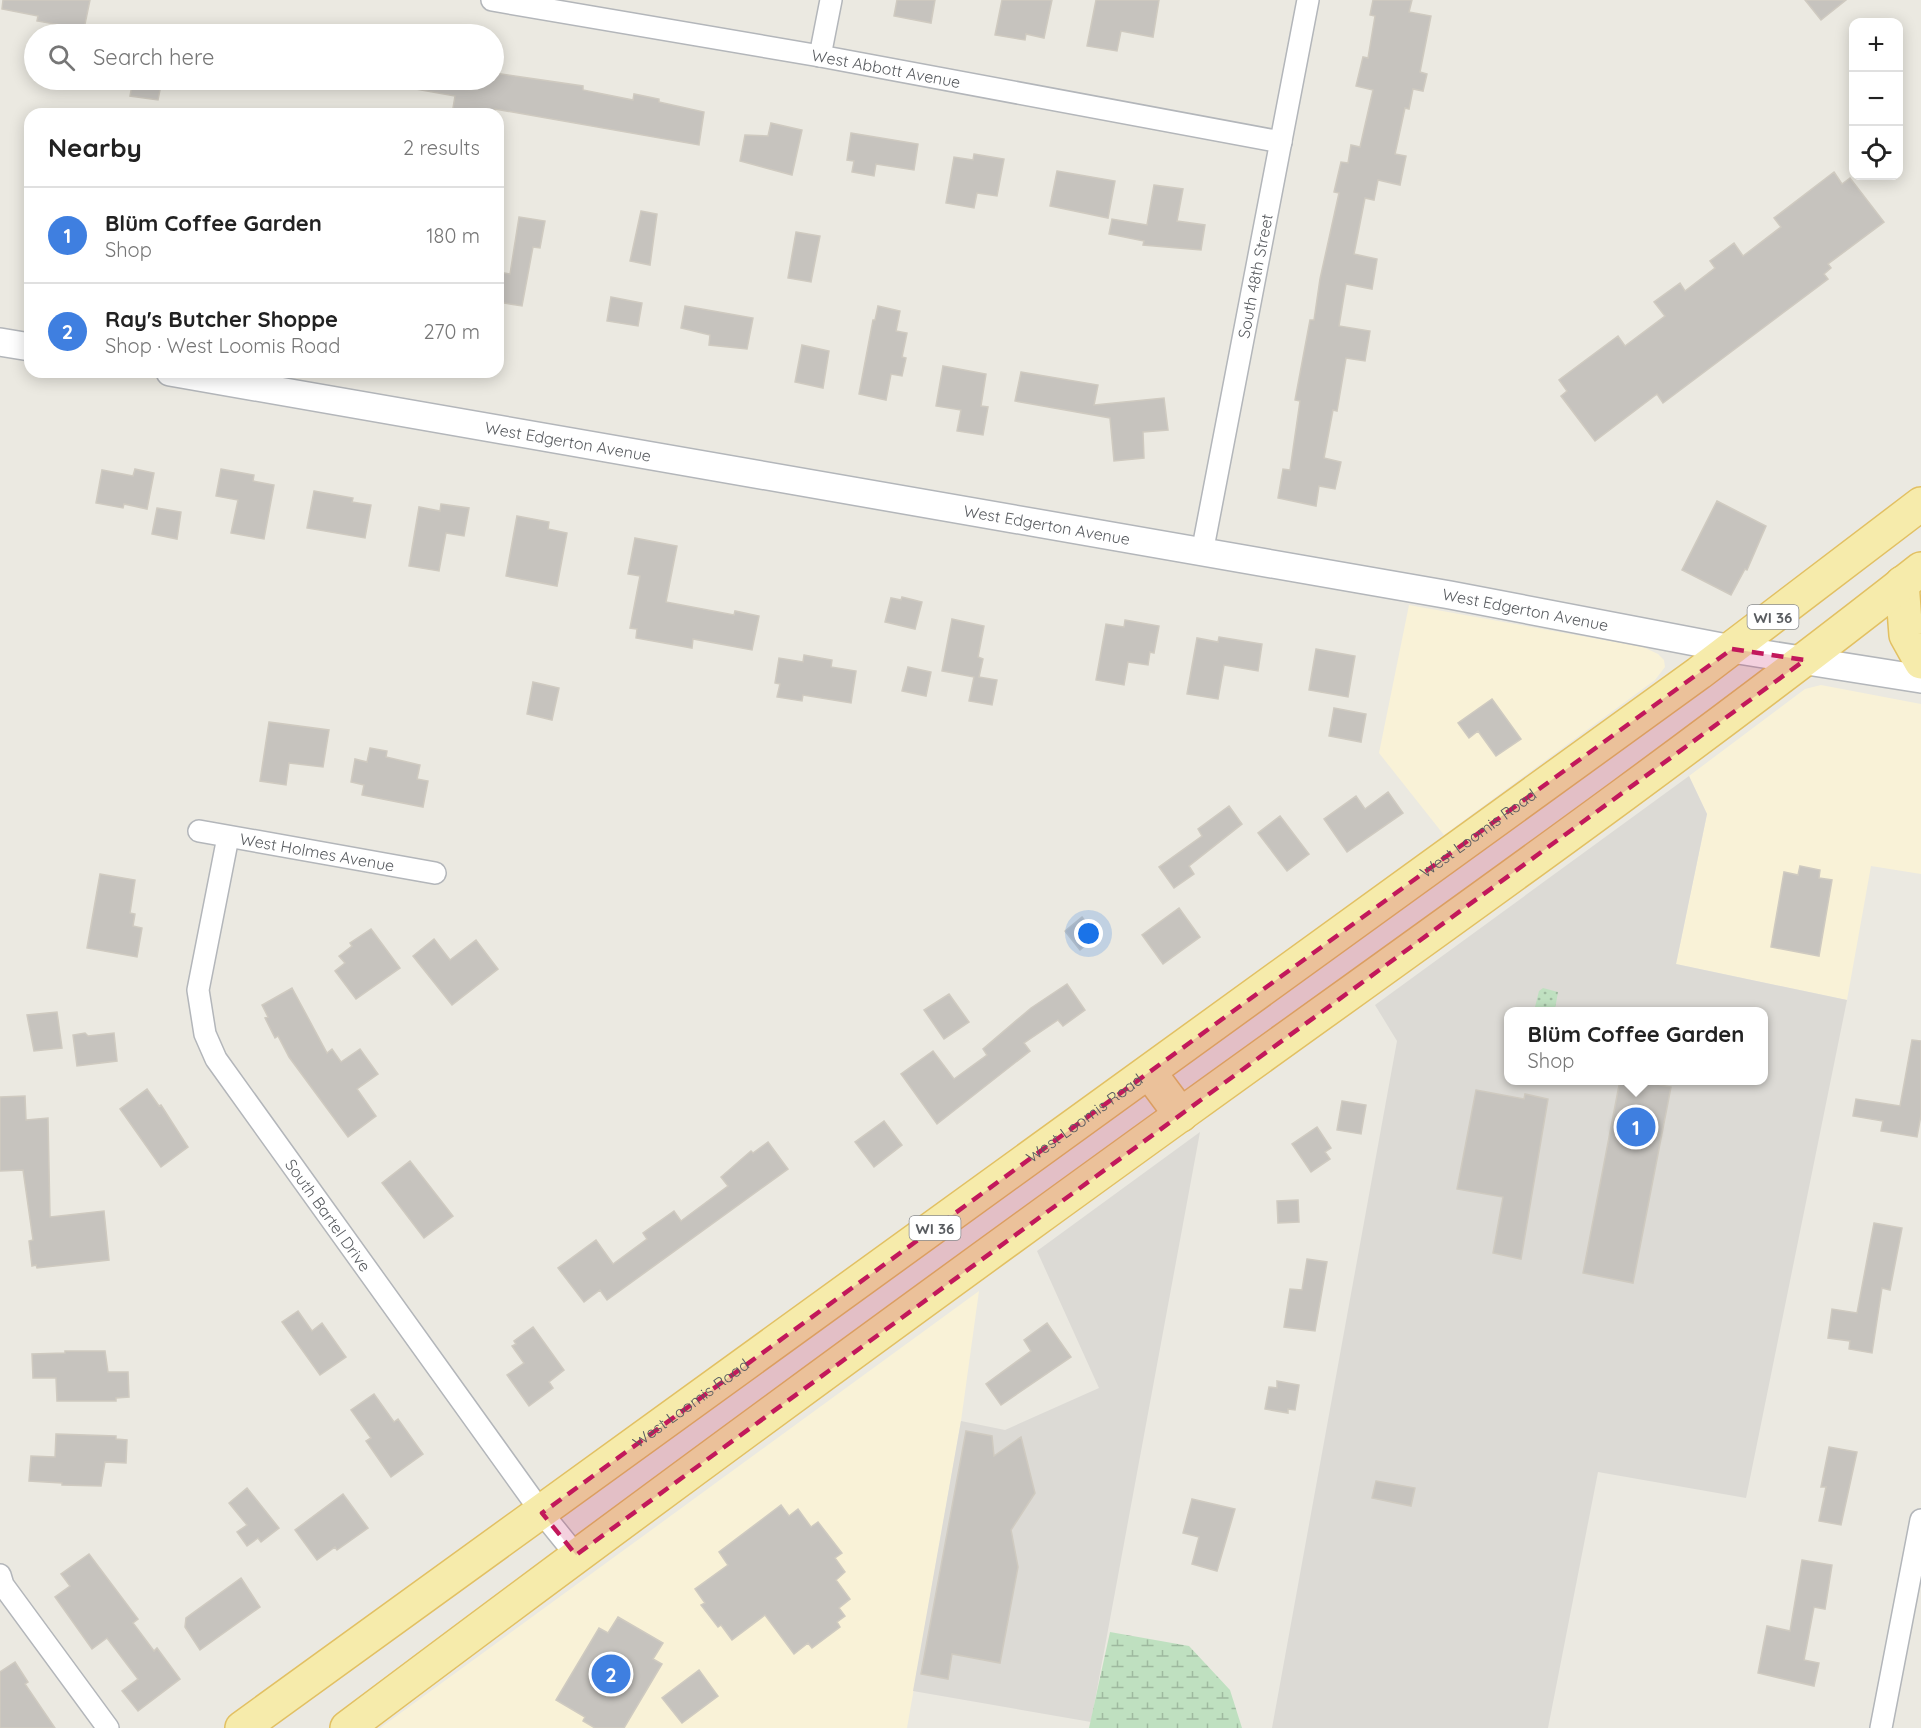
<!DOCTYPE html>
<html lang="en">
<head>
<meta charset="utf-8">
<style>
	:root { --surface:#fff; --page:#f2f2f2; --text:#222; --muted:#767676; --line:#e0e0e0; --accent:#d64a3c }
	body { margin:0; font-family:Quicksand,sans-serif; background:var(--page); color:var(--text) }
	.controls { position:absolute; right:18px; top:18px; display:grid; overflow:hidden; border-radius:12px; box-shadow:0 3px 15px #0003 }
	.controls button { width:54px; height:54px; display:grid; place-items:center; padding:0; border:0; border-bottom:2px solid var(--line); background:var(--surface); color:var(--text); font:30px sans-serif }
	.you { position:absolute; left:1089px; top:934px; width:21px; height:21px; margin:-15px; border:4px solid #fff; border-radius:50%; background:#1a73e8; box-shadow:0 0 0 9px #1a73e833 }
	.badge { display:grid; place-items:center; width:39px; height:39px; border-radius:50%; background:var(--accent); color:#fff; font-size:20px; font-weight:700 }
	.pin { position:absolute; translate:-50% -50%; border:3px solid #fff; box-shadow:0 2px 6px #0006 }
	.popup { position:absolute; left:1504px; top:1007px; width:264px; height:78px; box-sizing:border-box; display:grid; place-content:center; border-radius:12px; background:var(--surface); filter:drop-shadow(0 2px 4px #0005); font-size:20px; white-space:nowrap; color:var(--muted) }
	.popup b { font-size:22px; color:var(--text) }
	.popup::after { content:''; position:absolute; left:50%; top:100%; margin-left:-12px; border:12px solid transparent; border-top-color:var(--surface) }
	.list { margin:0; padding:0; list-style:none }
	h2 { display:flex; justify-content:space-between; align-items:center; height:78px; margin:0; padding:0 24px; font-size:26px }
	h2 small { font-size:20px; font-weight:400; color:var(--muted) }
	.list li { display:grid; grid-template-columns:39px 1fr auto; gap:18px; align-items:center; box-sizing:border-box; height:96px; padding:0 24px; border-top:2px solid var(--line) }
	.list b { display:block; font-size:22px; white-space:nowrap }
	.list p { margin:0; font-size:20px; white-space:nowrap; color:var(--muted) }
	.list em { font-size:20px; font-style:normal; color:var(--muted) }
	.icon { flex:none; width:33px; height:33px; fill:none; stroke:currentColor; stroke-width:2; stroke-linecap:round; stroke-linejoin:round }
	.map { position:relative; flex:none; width:1921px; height:1728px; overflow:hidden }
	.search { position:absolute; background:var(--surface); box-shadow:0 3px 15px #0003; left:24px; top:24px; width:480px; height:66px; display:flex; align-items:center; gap:15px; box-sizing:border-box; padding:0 21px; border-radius:33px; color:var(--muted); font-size:22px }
	.panel { position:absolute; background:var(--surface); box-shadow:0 3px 15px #0003; left:24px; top:108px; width:480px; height:270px; border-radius:18px }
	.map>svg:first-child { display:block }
	.commercial { fill:#f9f2d7 }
	.industrial { fill:#dcdad5; fill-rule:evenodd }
	.grass { fill:url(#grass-dots) }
	.wetland { fill:url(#wetland-marsh) }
	.building { fill:#c6c3be; stroke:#cfcac0; stroke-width:1.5 }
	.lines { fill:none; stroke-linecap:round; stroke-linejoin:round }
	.minor-casing { stroke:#b3b6ba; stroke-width:24 }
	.tertiary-casing { stroke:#b3b6ba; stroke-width:30 }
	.primary-casing { stroke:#e2c063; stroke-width:36 }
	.minor { stroke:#fff; stroke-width:21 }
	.tertiary { stroke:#fff; stroke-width:27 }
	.primary { stroke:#f6ebab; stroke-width:33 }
	.marked { fill:#c2185b; fill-opacity:0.2; stroke:#c2185b; stroke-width:4.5; stroke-dasharray:12 8; stroke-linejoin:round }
	.labels { text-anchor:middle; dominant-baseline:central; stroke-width:4.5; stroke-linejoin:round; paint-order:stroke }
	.shield { fill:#fff; stroke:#8b8d90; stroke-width:1.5 }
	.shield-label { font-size:15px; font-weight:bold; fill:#595c60 }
	.street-label { font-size:16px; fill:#595c60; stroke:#fff }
</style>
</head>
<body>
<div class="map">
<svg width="1921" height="1728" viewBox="0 0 1921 1728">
	<defs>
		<pattern id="grass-dots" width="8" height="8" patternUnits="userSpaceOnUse" patternTransform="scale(1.5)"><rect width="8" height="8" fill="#bfe0c0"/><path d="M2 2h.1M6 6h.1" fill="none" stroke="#9eb99f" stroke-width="1.8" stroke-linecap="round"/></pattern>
		<pattern id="wetland-marsh" width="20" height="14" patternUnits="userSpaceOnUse" patternTransform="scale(1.5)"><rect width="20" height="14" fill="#bfe0c0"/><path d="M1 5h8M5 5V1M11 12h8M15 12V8" fill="none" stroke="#9eb99f"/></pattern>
	</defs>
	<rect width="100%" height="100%" fill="#ebe9e1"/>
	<path class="commercial" d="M 1409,605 L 1643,647 L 1658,654 L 1664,660 L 1665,667 L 1655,680 L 1444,835 L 1379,753 Z
		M 1821,685 L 1921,704 L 1921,874 L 1871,866 L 1847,1000 L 1676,964 L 1707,814 L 1689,776 L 1805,689 Z
		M 979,1291 L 961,1421 L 907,1728 L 380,1728 Z"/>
	<path class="industrial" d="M 1689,776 L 1707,814 L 1676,964 L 1847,1000 L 1746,1498 L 1598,1472 L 1548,1728 L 1272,1728 L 1397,1041 L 1375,1005 ZM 1508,1012 L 1764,1012 L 1764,1080 L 1508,1080 Z
		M 1200,1132 L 1091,1722 L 913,1691 L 961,1421 L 1005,1430 L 1099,1388 L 1037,1251 Z"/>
	<path class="grass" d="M 1543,988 L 1558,992 L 1555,1009 L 1561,1011 L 1534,1011 L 1539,991 Z"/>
	<path class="wetland" d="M 1110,1632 L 1189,1646 L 1230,1690 L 1242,1728 L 1089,1728 Z"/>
	<path class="building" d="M 3,0 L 90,0 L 84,29 L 37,21 L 38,16 L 2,9 Z
		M 897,0 L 935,0 L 931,23 L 894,16 Z
		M 1002,0 L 1052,0 L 1044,38 L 1026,34 L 1025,40 L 995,35 Z
		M 1096,0 L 1159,0 L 1153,37 L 1121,31 L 1117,51 L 1087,46 Z
		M 1373,0 L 1412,0 L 1409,12 L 1431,16 L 1420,72 L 1427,74 L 1423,91 L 1413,89 L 1409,109 L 1405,108 L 1395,154 L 1406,156 L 1400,185 L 1378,180 L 1374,200 L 1365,198 L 1354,254 L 1377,259 L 1372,289 L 1346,284 L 1339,326 L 1370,331 L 1365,361 L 1346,358 L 1337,411 L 1333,410 L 1324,458 L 1341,462 L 1335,489 L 1319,486 L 1316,506 L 1278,498 L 1283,469 L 1290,470 L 1300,401 L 1295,400 L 1310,320 L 1314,320 L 1320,279 L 1339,193 L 1334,192 L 1341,162 L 1348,163 L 1351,145 L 1360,147 L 1373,90 L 1356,86 L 1363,57 L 1368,58 L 1375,16 L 1370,15 Z
		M 1805,0 L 1846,0 L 1821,20 Z
		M 494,73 L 583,86 L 583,90 L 633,100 L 634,94 L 659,99 L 659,102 L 704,112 L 699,145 L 495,109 L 494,114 L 452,114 L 455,96 L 415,89 L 416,80 L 494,80 Z
		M 133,80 L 162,80 L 158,100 L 130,96 Z
		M 771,123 L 802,130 L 792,175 L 740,161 L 745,135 L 768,136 Z
		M 851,133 L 918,144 L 914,170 L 876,164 L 874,176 L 852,172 L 854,161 L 847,160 Z
		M 974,154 L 1004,159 L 997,196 L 977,193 L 974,208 L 946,203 L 954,157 L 973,160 Z
		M 1057,171 L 1115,181 L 1108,218 L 1050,206 Z
		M 1834,172 L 1842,184 L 1850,178 L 1884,222 L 1828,264 L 1831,268 L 1824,274 L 1828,279 L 1663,403 L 1657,394 L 1595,441 L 1561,396 L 1567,391 L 1559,380 L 1618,336 L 1625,346 L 1665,316 L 1654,302 L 1680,283 L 1685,291 L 1715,268 L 1710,261 L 1734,243 L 1743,256 L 1781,227 L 1774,218 Z
		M 1154,185 L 1183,189 L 1177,221 L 1205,225 L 1201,250 L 1143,245 L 1144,241 L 1109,234 L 1112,219 L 1147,225 Z
		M 641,211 L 657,214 L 650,265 L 630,261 Z
		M 519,217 L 545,221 L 540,248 L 533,247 L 522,306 L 498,302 L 498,272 L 510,274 Z
		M 796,232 L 820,236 L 811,282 L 788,278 Z
		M 611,297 L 642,303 L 638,326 L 607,321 Z
		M 685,306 L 753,318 L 747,349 L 709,345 L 710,335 L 681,328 Z
		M 878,306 L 900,311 L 896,331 L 907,333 L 902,357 L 906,358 L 902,376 L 891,374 L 886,400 L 859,394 L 873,320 L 875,320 Z
		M 802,345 L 829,351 L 823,388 L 795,382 Z
		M 943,366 L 986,374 L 981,406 L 988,407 L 983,435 L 957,431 L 961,410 L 936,406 Z
		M 1021,372 L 1098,385 L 1094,405 L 1164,398 L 1168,430 L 1143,432 L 1144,458 L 1114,461 L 1110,418 L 1015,401 Z
		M 135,469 L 154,473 L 147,509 L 124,504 L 123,508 L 96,503 L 102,470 L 133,476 Z
		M 221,469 L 254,475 L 253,481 L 274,485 L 264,539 L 231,533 L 238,500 L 216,496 Z
		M 314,491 L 353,498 L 352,502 L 371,505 L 365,538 L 307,528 Z
		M 1717,501 L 1766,526 L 1747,570 L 1745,569 L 1731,595 L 1682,570 Z
		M 441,504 L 469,508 L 464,536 L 446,533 L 439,571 L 409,566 L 419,507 L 440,511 Z
		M 157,508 L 181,512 L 177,539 L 152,534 Z
		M 517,516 L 549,522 L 548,529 L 567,533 L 557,586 L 506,576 Z
		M 635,538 L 677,546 L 666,602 L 734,615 L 735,611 L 759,616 L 752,650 L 693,639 L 692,648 L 636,638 L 637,629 L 630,628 L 640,576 L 628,574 Z
		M 902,597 L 922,602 L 915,629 L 885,622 L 891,598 L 901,600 Z
		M 952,619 L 984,626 L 978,657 L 983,659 L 979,677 L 997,680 L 992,705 L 969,701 L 974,677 L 942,671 Z
		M 1125,620 L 1159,626 L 1154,653 L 1150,652 L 1148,665 L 1128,662 L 1124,685 L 1096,680 L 1106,624 L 1124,627 Z
		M 1219,637 L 1262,644 L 1258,671 L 1224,665 L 1218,699 L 1187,694 L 1197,638 L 1218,642 Z
		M 1316,649 L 1355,656 L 1348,697 L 1309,690 Z
		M 804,655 L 832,660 L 831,667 L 856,671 L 851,703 L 803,695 L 802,701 L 777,697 L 780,684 L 775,683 L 779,658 L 803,662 Z
		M 908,667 L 931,672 L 926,696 L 902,691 Z
		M 533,682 L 559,688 L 552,720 L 527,714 Z
		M 1492,699 L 1521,739 L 1496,756 L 1478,731 L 1469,738 L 1458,723 Z
		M 1334,708 L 1366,714 L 1361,742 L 1329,736 Z
		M 269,722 L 329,730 L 323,767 L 289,763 L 286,785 L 260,781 Z
		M 370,748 L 387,751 L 386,757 L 420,765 L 417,779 L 428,781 L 423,807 L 362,795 L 364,785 L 351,782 L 355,759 L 367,762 Z
		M 1388,792 L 1403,813 L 1347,852 L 1324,819 L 1356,796 L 1365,809 Z
		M 1229,806 L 1242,824 L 1189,866 L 1194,874 L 1174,888 L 1159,867 L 1202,836 L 1198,829 Z
		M 1280,816 L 1309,854 L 1287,871 L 1258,833 Z
		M 1800,866 L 1820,870 L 1819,878 L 1832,880 L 1819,956 L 1771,947 L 1784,872 L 1798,875 Z
		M 100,874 L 135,880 L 130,913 L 135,914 L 133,926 L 142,928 L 137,957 L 87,948 Z
		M 1179,908 L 1200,937 L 1163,964 L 1142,935 Z
		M 1082,917 L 1097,936 L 1080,950 L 1065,931 Z
		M 371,929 L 400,968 L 356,999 L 335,971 L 345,963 L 339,956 L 352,946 L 350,943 Z
		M 434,939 L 450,960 L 476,940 L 498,969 L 452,1005 L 413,956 Z
		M 1067,984 L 1085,1010 L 1063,1026 L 1058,1020 L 1024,1043 L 1030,1051 L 937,1124 L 901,1074 L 933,1051 L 954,1079 L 987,1055 L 983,1049 L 1031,1008 Z
		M 292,988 L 327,1053 L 332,1049 L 341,1062 L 360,1049 L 378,1074 L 357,1089 L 376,1116 L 348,1137 L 289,1057 L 278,1036 L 275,1038 L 265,1018 L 268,1017 L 262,1005 Z
		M 949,994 L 969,1022 L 944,1039 L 924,1010 Z
		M 57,1012 L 62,1048 L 34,1051 L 27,1015 Z
		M 85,1033 L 88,1036 L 114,1033 L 117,1061 L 77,1066 L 73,1035 Z
		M 1912,1040 L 1921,1041 L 1921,1115 L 1917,1137 L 1881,1131 L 1883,1121 L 1853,1116 L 1856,1099 L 1900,1106 Z
		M 1620,1080 L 1658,1080 L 1660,1085 L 1671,1087 L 1633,1283 L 1583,1273 Z
		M 147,1089 L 159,1106 L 161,1105 L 188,1147 L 161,1167 L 120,1109 Z
		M 1476,1090 L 1524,1099 L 1525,1094 L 1548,1099 L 1521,1259 L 1493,1253 L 1503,1197 L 1457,1189 Z
		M 25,1096 L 26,1120 L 48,1118 L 50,1217 L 104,1211 L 109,1260 L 37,1268 L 36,1265 L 32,1266 L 29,1241 L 33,1240 L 23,1170 L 0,1171 L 0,1097 Z
		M 1342,1101 L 1366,1105 L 1361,1134 L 1337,1130 Z
		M 884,1121 L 902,1145 L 874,1167 L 855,1142 Z
		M 1317,1127 L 1331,1148 L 1325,1152 L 1330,1159 L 1311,1172 L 1292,1144 Z
		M 768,1142 L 788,1169 L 607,1300 L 600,1290 L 584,1302 L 558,1268 L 596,1240 L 613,1264 L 647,1239 L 643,1233 L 674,1211 L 681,1221 L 728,1186 L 721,1177 L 751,1151 L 753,1153 Z
		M 410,1161 L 453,1216 L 424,1238 L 382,1183 Z
		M 1298,1200 L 1299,1222 L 1278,1223 L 1277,1201 Z
		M 1874,1223 L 1902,1228 L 1890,1290 L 1882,1288 L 1872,1353 L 1849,1349 L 1850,1341 L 1828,1338 L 1832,1309 L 1857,1313 Z
		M 1307,1259 L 1327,1262 L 1315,1331 L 1284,1327 L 1290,1289 L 1302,1290 Z
		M 298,1311 L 312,1331 L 322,1323 L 346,1357 L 320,1375 L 282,1322 Z
		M 1047,1323 L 1071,1357 L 1001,1405 L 986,1384 L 1031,1351 L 1024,1340 Z
		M 533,1327 L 564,1370 L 549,1382 L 553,1388 L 529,1406 L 507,1375 L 524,1363 L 512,1346 L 516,1344 L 514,1341 Z
		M 65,1351 L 105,1351 L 108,1372 L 128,1372 L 129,1397 L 116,1398 L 116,1401 L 57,1401 L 56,1378 L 33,1378 L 32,1354 L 65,1353 Z
		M 1277,1381 L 1299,1385 L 1295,1410 L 1288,1409 L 1288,1413 L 1265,1409 L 1269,1387 L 1277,1388 Z
		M 374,1394 L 394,1422 L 398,1419 L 423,1454 L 391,1477 L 366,1441 L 371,1438 L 351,1410 Z
		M 966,1431 L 992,1436 L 994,1456 L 1021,1437 L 1035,1493 L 1011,1530 L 1018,1567 L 1000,1663 L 952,1654 L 948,1679 L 921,1674 Z
		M 56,1434 L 116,1436 L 116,1439 L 127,1440 L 126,1463 L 105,1462 L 101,1486 L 62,1485 L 62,1483 L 29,1481 L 31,1456 L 55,1457 Z
		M 1829,1447 L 1857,1452 L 1841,1525 L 1819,1521 L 1826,1487 L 1821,1487 Z
		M 1376,1481 L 1415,1488 L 1411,1506 L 1372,1498 Z
		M 247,1488 L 279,1528 L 261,1542 L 258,1538 L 247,1546 L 237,1532 L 247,1525 L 229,1503 Z
		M 343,1494 L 368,1528 L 337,1550 L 335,1547 L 317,1560 L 295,1530 Z
		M 1192,1499 L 1235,1509 L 1217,1571 L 1192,1564 L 1199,1537 L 1183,1533 Z
		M 781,1505 L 789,1516 L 798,1509 L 811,1527 L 818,1522 L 842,1553 L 835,1558 L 845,1572 L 836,1580 L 850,1599 L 839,1608 L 845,1616 L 837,1622 L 840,1627 L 812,1648 L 808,1643 L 794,1654 L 765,1615 L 732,1640 L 721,1625 L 718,1627 L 701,1605 L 705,1603 L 695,1589 L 728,1565 L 719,1552 Z
		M 89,1554 L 138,1619 L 133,1623 L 154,1651 L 157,1648 L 180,1679 L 138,1711 L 122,1691 L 138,1679 L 107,1638 L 92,1649 L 55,1597 L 70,1586 L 61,1574 Z
		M 1802,1560 L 1832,1565 L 1825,1609 L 1814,1607 L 1804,1660 L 1819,1663 L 1814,1686 L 1758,1673 L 1767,1626 L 1790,1631 Z
		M 241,1578 L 260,1607 L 200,1650 L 185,1627 L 186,1618 Z
		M 618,1617 L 663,1643 L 653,1659 L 662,1664 L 624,1728 L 595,1728 L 583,1721 L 585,1717 L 556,1700 L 599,1628 L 608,1633 Z
		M 15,1662 L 28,1682 L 25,1684 L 55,1728 L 0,1728 L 0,1672 Z
		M 699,1670 L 718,1696 L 682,1723 L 662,1698 Z"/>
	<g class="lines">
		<defs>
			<g id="minor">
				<path id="s1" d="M 492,0 L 820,56 L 1281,142"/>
				<path d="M 820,56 L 831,0"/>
				<path id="s2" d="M 1202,553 L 1308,0"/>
				<path id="s3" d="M 199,831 L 435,873"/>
				<path id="s4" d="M 228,837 L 198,990 L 205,1034 L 216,1059 L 542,1513 L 576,1555"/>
				<path d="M 0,1575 L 3,1585 L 108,1728"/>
				<path d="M 1881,1728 L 1921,1520"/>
			</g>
			<g id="tertiary">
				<path d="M 0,342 L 30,347"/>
				<path id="s5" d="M 170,372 L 1450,595 L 1732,649 L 1921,679"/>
			</g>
			<g id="primary">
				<path d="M 1902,583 L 1906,635 L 1921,662"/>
				<path d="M 1149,1072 L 1181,1115"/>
				<path id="s6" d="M 242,1728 L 1699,673 L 1921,504"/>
				<path d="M 347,1728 C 627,1517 910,1310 1194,1105 C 1438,929 1685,755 1921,569"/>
			</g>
		</defs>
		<use href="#minor" class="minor-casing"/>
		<use href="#tertiary" class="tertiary-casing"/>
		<use href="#primary" class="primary-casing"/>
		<use href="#minor" class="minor"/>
		<use href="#tertiary" class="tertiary"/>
		<use href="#primary" class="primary"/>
	</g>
	<path class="marked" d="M 1732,649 L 1805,660 L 576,1555 L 542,1513 Z"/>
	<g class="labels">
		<g class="shield">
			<rect x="1747.5" y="605" width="51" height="24" rx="4.5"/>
			<rect x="909.5" y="1216" width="51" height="24" rx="4.5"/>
		</g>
		<g class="shield-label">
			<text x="1773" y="617">WI 36</text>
			<text x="935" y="1228">WI 36</text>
		</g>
		<g class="street-label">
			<text stroke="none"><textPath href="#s1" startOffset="400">West Abbott Avenue</textPath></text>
			<text stroke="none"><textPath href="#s2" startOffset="282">South 48th Street</textPath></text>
			<text stroke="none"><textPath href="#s5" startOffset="404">West Edgerton Avenue</textPath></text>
			<text stroke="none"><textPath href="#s5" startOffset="890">West Edgerton Avenue</textPath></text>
			<text stroke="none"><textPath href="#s5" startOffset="1376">West Edgerton Avenue</textPath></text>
			<text stroke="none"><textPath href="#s6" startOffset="1526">West Loomis Road</textPath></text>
			<text stroke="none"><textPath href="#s3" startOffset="120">West Holmes Avenue</textPath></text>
			<text stroke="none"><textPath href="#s6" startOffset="1040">West Loomis Road</textPath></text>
			<text stroke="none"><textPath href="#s4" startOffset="420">South Bartel Drive</textPath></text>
			<text stroke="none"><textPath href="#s6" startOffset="554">West Loomis Road</textPath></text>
		</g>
	</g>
</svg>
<div class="controls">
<button>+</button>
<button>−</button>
<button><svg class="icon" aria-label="locate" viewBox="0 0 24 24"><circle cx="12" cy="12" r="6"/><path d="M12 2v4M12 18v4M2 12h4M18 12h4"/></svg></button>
</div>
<div class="you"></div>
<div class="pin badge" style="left:1636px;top:1127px;background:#3f7fe0">1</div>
<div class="popup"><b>Blüm Coffee Garden</b>Shop</div>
<div class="pin badge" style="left:611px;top:1674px;background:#3f7fe0">2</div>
<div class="search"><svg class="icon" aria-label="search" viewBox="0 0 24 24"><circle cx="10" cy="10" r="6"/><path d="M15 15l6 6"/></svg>Search here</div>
<section class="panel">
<h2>Nearby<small>2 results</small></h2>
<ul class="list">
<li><span class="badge" style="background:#3f7fe0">1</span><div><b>Blüm Coffee Garden</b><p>Shop</p></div><em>180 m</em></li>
<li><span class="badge" style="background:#3f7fe0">2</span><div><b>Ray's Butcher Shoppe</b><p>Shop · West Loomis Road</p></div><em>270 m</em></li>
</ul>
</section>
</div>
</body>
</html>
